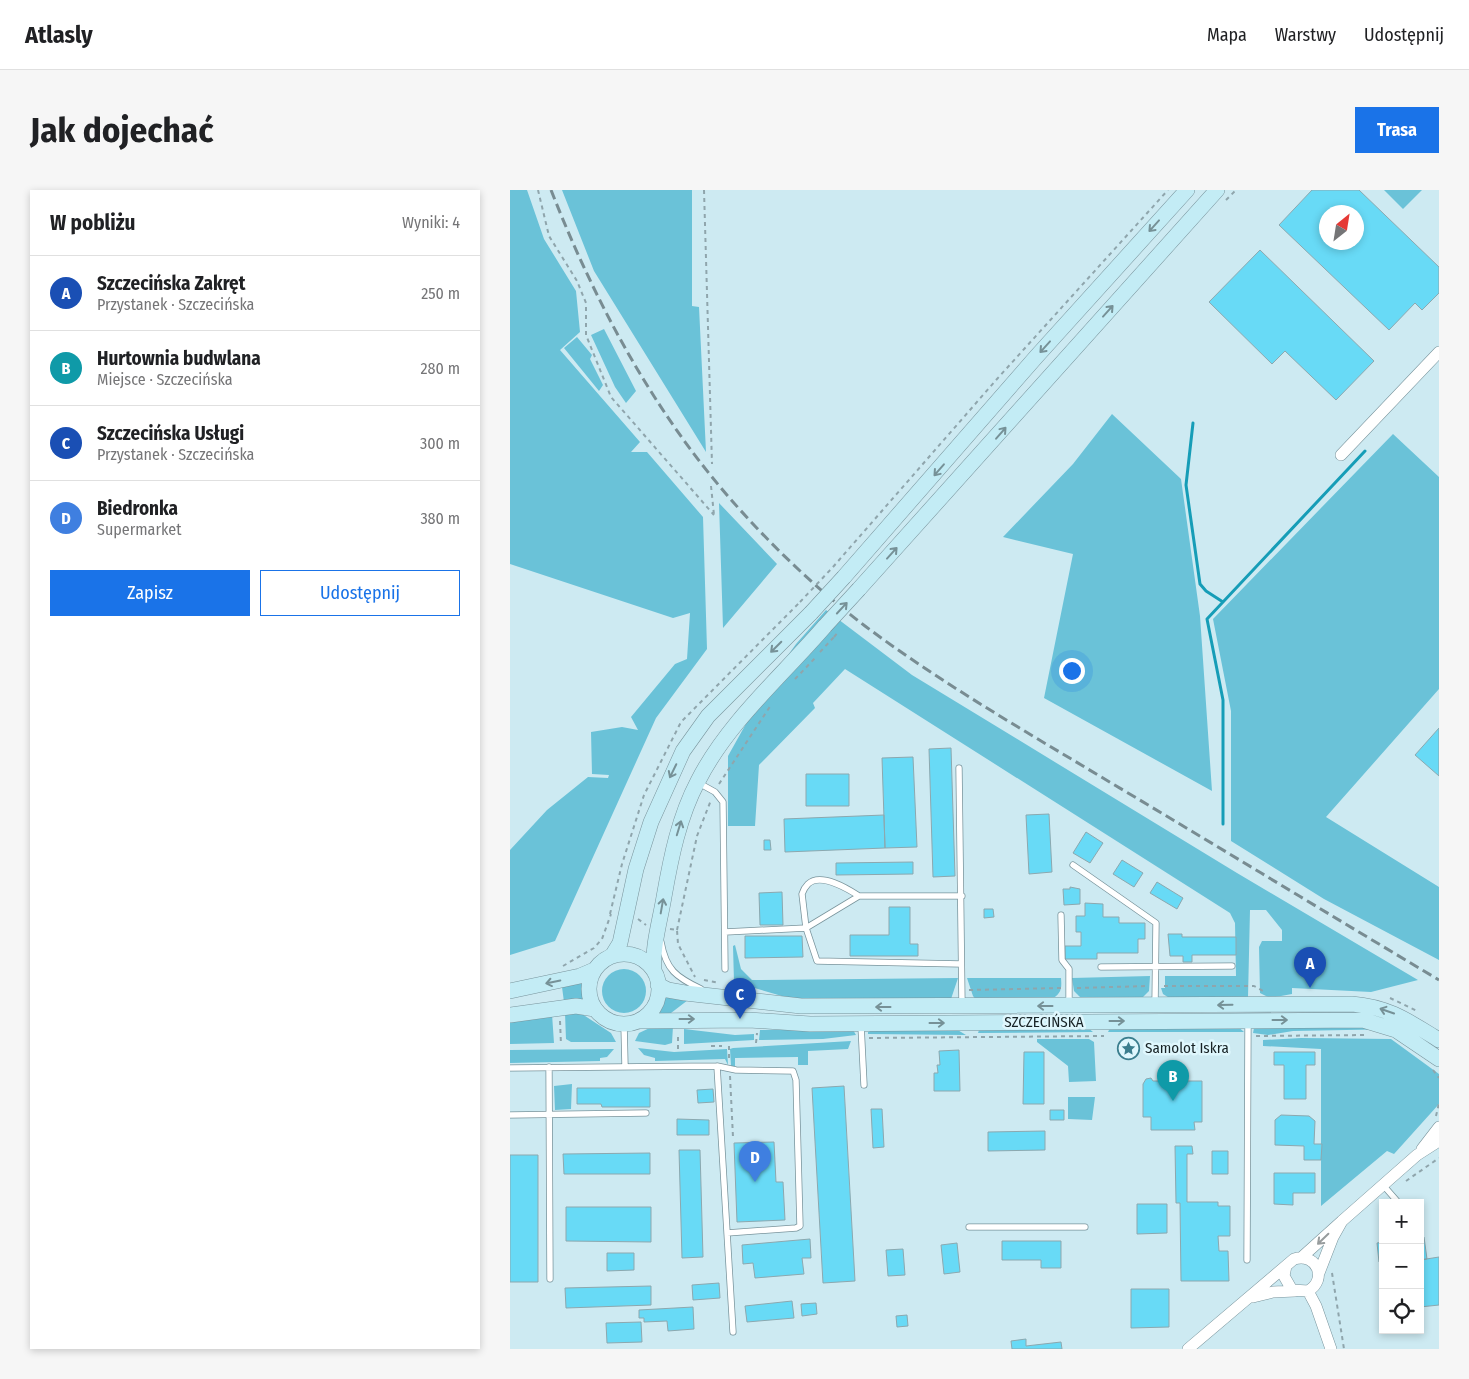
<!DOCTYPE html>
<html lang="pl">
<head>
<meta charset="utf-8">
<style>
	:root { --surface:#fff; --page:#f6f6f6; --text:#202124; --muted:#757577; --line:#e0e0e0; --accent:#1a73e8 }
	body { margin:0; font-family:"Fira Sans Condensed",sans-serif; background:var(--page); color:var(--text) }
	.controls { position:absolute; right:15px; bottom:15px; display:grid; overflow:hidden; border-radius:0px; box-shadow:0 2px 8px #0003 }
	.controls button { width:45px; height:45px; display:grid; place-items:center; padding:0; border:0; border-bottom:1px solid var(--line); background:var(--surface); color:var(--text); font:25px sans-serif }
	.compass { position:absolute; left:809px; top:15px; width:45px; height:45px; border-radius:50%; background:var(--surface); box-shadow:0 2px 8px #0003; rotate:30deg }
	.you { position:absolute; left:561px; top:480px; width:18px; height:18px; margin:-12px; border:4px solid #fff; border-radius:50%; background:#1a73e8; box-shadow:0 0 0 8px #1a73e833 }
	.badge { display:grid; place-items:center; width:32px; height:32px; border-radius:50%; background:var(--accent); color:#fff; font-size:16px; font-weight:700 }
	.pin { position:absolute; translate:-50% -41px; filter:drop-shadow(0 1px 2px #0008) }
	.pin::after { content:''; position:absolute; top:26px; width:18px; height:15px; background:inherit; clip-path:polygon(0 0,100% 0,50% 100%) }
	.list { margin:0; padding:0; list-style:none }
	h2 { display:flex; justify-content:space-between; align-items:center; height:65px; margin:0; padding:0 20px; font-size:21px }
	h2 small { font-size:16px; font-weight:400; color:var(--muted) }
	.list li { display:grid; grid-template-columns:32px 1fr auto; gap:15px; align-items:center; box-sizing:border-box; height:75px; padding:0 20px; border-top:1px solid var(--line) }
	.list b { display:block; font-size:19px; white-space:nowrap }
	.list p { margin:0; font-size:16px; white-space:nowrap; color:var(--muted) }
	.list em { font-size:16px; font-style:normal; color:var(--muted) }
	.actions { display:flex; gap:10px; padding:15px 20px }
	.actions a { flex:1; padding:11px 0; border:1px solid var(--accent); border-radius:0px; text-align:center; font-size:18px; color:var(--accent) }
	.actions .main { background:var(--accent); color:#fff }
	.icon { flex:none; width:28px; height:28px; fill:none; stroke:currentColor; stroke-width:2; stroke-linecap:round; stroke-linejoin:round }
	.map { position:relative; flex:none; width:929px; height:1159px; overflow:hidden; border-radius:0px }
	header { display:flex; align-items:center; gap:30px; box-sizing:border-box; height:70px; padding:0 25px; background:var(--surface); border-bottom:1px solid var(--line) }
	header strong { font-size:24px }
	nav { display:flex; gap:28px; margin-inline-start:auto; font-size:18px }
	.intro { display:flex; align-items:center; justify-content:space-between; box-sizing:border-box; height:120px; padding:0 30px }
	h1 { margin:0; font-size:35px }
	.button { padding:12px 22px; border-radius:0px; background:var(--accent); color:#fff; font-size:18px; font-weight:700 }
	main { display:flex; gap:30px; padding:0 30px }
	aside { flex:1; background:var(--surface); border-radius:0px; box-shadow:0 2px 8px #0003 }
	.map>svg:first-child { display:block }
	.green { fill:#6ac2d8 }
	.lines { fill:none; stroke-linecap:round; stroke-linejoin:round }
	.stream { stroke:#169db7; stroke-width:3 }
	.building { fill:#68daf6; stroke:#8ca8af; fill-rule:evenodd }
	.service-casing { stroke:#79949c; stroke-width:7 }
	.minor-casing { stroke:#79949c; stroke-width:12 }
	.secondary-casing { stroke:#79949c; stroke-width:16 }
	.path { stroke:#8fa5ac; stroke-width:2; stroke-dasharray:4 4; stroke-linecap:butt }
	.service { stroke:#fff; stroke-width:5.5 }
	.minor { stroke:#fff; stroke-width:11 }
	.secondary { stroke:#c3ecf5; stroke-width:15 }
	.rail { stroke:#788c92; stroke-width:3; stroke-dasharray:10 5; stroke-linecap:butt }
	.secondary-bridge-casing { stroke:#79949c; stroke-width:16; stroke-linecap:butt }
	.path-bridge { stroke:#8fa5ac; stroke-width:2; stroke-dasharray:4 4; stroke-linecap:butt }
	.secondary-bridge { stroke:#c3ecf5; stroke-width:15 }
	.oneway { stroke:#769197 }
	.oneway2 { stroke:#979c9d }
	.labels { text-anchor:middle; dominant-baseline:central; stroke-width:5; stroke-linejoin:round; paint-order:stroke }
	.street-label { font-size:15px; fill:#172225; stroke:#dff7fd }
	.poi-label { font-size:15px; fill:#172225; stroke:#dff7fd; text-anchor:start }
</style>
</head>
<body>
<header>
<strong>Atlasly</strong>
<nav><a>Mapa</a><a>Warstwy</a><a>Udostępnij</a></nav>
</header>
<div class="intro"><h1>Jak dojechać</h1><a class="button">Trasa</a></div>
<main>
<aside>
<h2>W pobliżu<small>Wyniki: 4</small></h2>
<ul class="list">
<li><span class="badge" style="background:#1a4fb4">A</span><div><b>Szczecińska Zakręt</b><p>Przystanek · Szczecińska</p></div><em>250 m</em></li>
<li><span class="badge" style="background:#0f9aa8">B</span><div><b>Hurtownia budwlana</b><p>Miejsce · Szczecińska</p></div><em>280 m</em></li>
<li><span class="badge" style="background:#1a4fb4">C</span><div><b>Szczecińska Usługi</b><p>Przystanek · Szczecińska</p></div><em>300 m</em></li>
<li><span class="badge" style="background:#3f7fe0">D</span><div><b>Biedronka</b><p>Supermarket</p></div><em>380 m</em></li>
</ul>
<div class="actions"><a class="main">Zapisz</a><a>Udostępnij</a></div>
</aside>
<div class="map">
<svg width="929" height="1159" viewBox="0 0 929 1159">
	<rect width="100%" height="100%" fill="#cdeaf2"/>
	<path class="green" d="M 0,0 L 17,0 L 34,49 L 66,101 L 70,142 L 50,160 L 130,252 L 121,262 L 137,262 L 193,327 L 197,459 L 146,528 L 45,751 L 0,765 L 0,660 L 37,620 L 78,587 L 98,588 L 99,585 L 82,584 L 81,542 L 112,537 L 128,540 L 121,527 L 165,474 L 177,469 L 180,423 L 163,428 L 0,374 Z
		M 52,0 L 182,0 L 182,116 L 189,117 L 196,262 L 84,81 Z
		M 874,0 L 912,0 L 893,19 Z
		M 94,139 L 126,201 L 116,213 L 105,197 L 81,145 Z
		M 67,147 L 82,165 L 80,169 L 93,195 L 89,201 L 54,158 Z
		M 602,224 L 671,289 L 690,426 L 702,601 L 534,508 L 563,364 L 493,347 L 563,274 Z
		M 883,244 L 929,287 L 929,499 L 816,627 L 929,697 L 929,770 L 814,709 L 721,651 L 721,521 L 703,429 Z
		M 209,313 L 267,374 L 213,438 Z
		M 316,420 L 402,485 L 727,683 L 908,790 L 861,802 L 782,798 L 782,804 L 760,808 L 750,803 L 749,757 L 752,751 L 772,751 L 772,740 L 756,720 L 740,720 L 738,807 L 661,809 L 653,804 L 651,798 L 655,798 L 655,786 L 726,786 L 725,733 L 720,723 L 335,479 L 303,513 L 305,518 L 249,575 L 245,636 L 218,636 L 218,566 L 261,489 L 286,454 Z
		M 225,755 L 231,779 L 242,790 L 448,788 L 441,809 L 289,811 L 224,792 L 223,756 Z
		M92 801a22 22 0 1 1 44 0a22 22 0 1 1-44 0Z
		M 640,786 L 639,801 L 631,809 L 573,810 L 564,801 L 562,788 Z
		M 457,788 L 551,788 C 552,800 551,804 540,810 L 467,811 L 463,806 Z
		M 76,792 L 73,809 L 54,812 L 52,797 Z
		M 153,805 L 178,810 L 161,823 L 145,824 Z
		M 69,822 L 101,843 L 106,852 L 61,852 L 56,849 L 55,823 Z
		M 42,824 L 44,853 L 0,854 L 0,830 Z
		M 750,833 L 890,839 L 783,841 L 758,845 L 743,843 L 744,838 Z
		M 725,834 L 734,842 L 598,842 L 600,838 Z
		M 146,835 L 163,836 L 162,853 L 155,855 L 125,851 L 129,843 Z
		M 577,837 L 583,842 L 468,843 L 469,840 Z
		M 342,838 L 346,845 L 313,849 L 249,850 L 250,840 Z
		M 174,839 L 225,845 L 244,844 L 244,850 L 174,854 Z
		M 365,839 L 446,839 L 456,845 L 358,844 L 358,842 Z
		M 791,848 L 881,849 L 929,884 L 929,914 L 884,964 L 877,961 L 811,1016 L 811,859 L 753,856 L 753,850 Z
		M 527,849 L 579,849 L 584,852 L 586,891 L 559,892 L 558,876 L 527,852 Z
		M 341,851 L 338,859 L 298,861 L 298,875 L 288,875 L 288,867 L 225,868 L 225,876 L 221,876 L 220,859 L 223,858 Z
		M 128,858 L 164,862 L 217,859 L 218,875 L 215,869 L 145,871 L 145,868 L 134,865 Z
		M 104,859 L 97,867 L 90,868 L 90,871 L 0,873 L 0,860 Z
		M 62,894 L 61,919 L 45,920 L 44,896 Z
		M 558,907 L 585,907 L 582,930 L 558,929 Z"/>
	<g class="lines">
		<path class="stream" d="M 683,233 L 676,295 L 690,394 L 696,401 L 713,412
			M 713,634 L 713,510 L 697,429 L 855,261"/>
	</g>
	<path class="building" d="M 802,0 L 849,0 L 929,77 L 929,103 L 912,120 L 905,113 L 879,140 L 769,35 ZM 816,22 L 846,22 L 846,52 L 816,52 Z
		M 750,60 L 864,171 L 826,210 L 775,161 L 762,174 L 699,112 Z
		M 929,538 L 929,586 L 905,565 Z
		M 441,558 L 445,686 L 423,687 L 419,559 Z
		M 403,567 L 407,657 L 375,658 L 372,568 Z
		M 296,584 L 339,584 L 339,616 L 296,616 Z
		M 539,624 L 542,682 L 519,684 L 516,625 Z
		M 374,625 L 375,658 L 275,662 L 274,629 Z
		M 576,642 L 593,653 L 580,673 L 563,663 Z
		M 254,650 L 260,650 L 261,660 L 254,660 Z
		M 612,670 L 633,683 L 624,697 L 603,684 Z
		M 403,672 L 403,684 L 326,685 L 326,673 Z
		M 647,692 L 673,708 L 667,719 L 640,703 Z
		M 560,697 L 570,699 L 570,714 L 554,715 L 553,699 L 560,699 Z
		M 272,702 L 273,735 L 250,735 L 249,703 Z
		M 575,713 L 593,714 L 593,727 L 609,727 L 609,733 L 635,733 L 635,749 L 628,749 L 628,763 L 587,763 L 587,769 L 555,769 L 555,756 L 571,756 L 571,742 L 566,742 L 566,726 L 575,726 Z
		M 379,717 L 400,717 L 400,754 L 408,754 L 408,766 L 340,766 L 340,745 L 379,745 Z
		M 474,719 L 483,719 L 484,727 L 474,728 Z
		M 658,744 L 672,744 L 672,747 L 726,747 L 726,765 L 682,765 L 682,772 L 673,772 L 673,766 L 660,766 Z
		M 235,746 L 292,746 L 293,767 L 235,768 Z
		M 449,860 L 450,901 L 424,901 L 424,883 L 428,883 L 427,875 L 430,875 L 429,861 Z
		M 514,862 L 534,862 L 534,914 L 513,914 Z
		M 764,862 L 805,862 L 805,875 L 796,875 L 796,909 L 774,909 L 774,875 L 764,875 Z
		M 641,888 L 643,891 L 692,891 L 692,932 L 684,932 L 685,940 L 641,940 L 641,927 L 633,927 L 633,894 L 636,889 Z
		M 334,896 L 345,1091 L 313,1093 L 302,898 Z
		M 67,898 L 140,898 L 140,917 L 92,917 L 91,914 L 67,914 Z
		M 203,899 L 204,912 L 188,913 L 187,900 Z
		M 361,919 L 372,919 L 374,957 L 363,958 Z
		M 540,920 L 554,920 L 554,930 L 540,930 Z
		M 771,925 L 799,926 L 805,931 L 804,954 L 812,954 L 811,970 L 794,970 L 794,956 L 765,955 L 765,930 Z
		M 167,929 L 199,930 L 199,945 L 167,945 Z
		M 535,941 L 535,960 L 478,961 L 478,942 Z
		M 264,952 L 266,992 L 273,992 L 275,1030 L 227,1032 L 224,953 Z
		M 665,956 L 682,956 L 683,964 L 677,964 L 677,1012 L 708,1012 L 708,1016 L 720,1016 L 720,1046 L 708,1046 L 709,1061 L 718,1061 L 719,1091 L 671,1091 L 670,1013 L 666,1013 Z
		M 169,960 L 190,960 L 193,1067 L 172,1068 Z
		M 702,961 L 718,961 L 718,984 L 702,984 Z
		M 140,963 L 140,984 L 54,984 L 53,964 Z
		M 0,965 L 28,965 L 28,1092 L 0,1092 Z
		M 764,983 L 805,983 L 805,1003 L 783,1003 L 783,1015 L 764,1014 Z
		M 627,1014 L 657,1014 L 657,1043 L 627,1044 Z
		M 56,1017 L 141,1017 L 141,1052 L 56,1051 Z
		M 910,1047 L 914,1047 L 917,1069 L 910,1070 Z
		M 300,1049 L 301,1068 L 292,1068 L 294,1084 L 245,1088 L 243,1073 L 233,1074 L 232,1055 Z
		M 492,1051 L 551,1051 L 551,1078 L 531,1078 L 531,1070 L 492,1070 Z
		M 873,1052 L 873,1071 L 869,1072 L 867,1053 Z
		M 447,1053 L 450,1082 L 434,1084 L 431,1055 Z
		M 393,1059 L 395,1085 L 378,1086 L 376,1060 Z
		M 97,1063 L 124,1063 L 124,1080 L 97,1081 Z
		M 929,1067 L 929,1115 L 910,1117 L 910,1070 Z
		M 209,1093 L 210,1108 L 183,1110 L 182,1095 Z
		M 141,1096 L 141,1115 L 56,1118 L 55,1098 Z
		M 621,1099 L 659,1099 L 659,1137 L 621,1138 Z
		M 282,1111 L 284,1128 L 237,1132 L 235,1116 Z
		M 306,1113 L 307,1124 L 292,1126 L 291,1114 Z
		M 183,1117 L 184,1139 L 158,1141 L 157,1131 L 134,1132 L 134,1128 L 129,1128 L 129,1120 Z
		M 397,1125 L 398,1136 L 387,1137 L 386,1126 Z
		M 131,1132 L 132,1152 L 97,1153 L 96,1133 Z
		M 516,1149 L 516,1156 L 551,1152 L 552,1159 L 502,1159 L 501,1151 Z"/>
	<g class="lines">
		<defs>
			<path id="service" d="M 449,578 L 452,815
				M 187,592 L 205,602 L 213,612 L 215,779
				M 563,675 L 646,733 L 645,815
				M 349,706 C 338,699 311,682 298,694 C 296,696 293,701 292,704 L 296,738 L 349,706 L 452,706
				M 551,725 L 552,770 L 559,779 L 559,815
				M 215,742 L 296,738 L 307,771 L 451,774
				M 151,752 C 156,780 166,787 191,799
				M 591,777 L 722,776
				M 114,834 L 115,876
				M 351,835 L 354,895
				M 207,876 L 223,1142
				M 39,877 L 40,1089
				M 0,878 L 207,876 L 226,880 L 283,881 L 286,890 L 290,1036 L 286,1038 L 217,1043
				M 0,925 L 136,923
				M 873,995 L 887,1011
				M 459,1037 L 575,1037
				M 737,1070 L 738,832"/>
			<path id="minor" d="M 831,265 L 929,162
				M 912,959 L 929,937
				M 832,1031 L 907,965 L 929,951
				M 792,1067 L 832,1031 L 823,1047 L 809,1083
				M 798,1101 L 806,1116 L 821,1159
				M 743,1107 L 763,1102 L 785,1101
				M 678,1159 L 784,1069 C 807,1062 818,1090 798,1101 L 782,1100 L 774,1086 L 776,1076"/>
			<path id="secondary" d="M 334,387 L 526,167 L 677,0
				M 349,399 L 707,0
				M79 799a35 35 0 1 1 70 0a35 35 0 1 1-70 0Z
				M 102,766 L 110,753 L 126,679 L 141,632 L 173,561 L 198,526 L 301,423
				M 144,781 C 142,757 150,731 154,707 C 161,667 169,627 188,591 C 218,532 272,486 315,436
				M 148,795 L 158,800 L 175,803 L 291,816 L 842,814 C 879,817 898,831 929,850
				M 0,801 L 70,786 L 84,780
				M 0,825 L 66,816 L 85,819
				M 129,831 L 239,830 L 300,834 L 853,830 L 886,840 L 929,869"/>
		</defs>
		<use href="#service" class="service-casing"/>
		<use href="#minor" class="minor-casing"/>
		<use href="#secondary" class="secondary-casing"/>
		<path class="path" d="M 28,0 L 39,46 L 67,91 L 76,113 L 76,145 L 101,207 L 204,325
			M 194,0 L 202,274
			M 716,10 L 726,0
			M 201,296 L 204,325
			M 323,377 L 487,189 L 658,0
			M 310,462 L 324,447
			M 285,489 L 307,466
			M 209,594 L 261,515
			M 100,724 L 112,674 L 134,605 L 171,532 L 290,412
			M 128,729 L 136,735
			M 160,739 L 167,740 L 168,754 L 185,787
			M 167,740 L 187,646 L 201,610
			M 53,776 L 84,758 L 92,749 L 101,724
			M 194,790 L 209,793
			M 654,796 L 744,796 L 753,801
			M 567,798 L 637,796
			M 459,800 L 552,798
			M 880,808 L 907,821
			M 50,831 L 51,855
			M 746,846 L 857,845
			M 359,848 L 594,846
			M 246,853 L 247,843
			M 201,856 L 212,856
			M 219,856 L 219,871
			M 168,859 L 168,843
			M 923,880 L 929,888
			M 220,886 L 223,947
			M 926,926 L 929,913
			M 896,991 L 929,968
			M 822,1083 L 834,1159"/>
		<use href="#service" class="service"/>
		<use href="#minor" class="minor"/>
		<use href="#secondary" class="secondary"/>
		<path class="rail" d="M 41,0 C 81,102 133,202 202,287 C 244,339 302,396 355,436 C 434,495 520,544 603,594 C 712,659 820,725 929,790"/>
		<defs>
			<path id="secondary-bridge" d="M 301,423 L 334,387
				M 315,436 L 349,399"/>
		</defs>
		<use href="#secondary-bridge" class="secondary-bridge-casing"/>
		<path class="path-bridge" d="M 290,412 L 323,377
			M 324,447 L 329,441"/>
		<use href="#secondary-bridge" class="secondary-bridge"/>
	</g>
	<defs><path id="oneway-shaft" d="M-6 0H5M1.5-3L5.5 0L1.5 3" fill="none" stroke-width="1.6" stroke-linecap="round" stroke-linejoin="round" transform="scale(1.25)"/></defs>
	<g class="oneway">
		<use href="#oneway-shaft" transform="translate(644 36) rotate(132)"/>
		<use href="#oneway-shaft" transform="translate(598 121) rotate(-48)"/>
		<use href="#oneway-shaft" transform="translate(535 157) rotate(132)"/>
		<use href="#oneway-shaft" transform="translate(491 243) rotate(-49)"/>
		<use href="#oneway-shaft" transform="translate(429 280) rotate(131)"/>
		<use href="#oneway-shaft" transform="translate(382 363) rotate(-48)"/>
		<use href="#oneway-shaft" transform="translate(332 418) rotate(-47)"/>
		<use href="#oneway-shaft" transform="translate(266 457) rotate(135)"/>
		<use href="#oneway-shaft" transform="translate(163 581) rotate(116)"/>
		<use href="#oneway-shaft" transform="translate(169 638) rotate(-73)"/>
		<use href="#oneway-shaft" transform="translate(152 716) rotate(-80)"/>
		<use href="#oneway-shaft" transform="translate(43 792) rotate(168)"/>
		<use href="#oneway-shaft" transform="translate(715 815) rotate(179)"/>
		<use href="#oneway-shaft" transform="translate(535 816) rotate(180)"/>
		<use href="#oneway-shaft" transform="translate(373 817) rotate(-180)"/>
		<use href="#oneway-shaft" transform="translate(877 821) rotate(-161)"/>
		<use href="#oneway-shaft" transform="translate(177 829)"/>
		<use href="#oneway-shaft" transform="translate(770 830)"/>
		<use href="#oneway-shaft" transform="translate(607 831)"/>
		<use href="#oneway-shaft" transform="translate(427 833)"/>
	</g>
	<use class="oneway2" href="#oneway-shaft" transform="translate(813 1049) rotate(136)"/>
	<defs>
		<symbol id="sight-ring" viewBox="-11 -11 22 22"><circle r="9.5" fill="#dff7fd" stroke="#3b7e8e" stroke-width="1.5"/><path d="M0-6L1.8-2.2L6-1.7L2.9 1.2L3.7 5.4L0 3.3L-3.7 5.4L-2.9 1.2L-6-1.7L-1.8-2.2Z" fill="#3b7e8e"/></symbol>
	</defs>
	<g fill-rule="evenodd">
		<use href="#sight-ring" x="606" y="846" width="25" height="25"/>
	</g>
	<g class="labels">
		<g class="street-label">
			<text x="534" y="832">SZCZECIŃSKA</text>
		</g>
		<g class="poi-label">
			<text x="635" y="858">Samolot Iskra</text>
		</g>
	</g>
</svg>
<div class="controls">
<button>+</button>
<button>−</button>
<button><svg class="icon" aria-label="locate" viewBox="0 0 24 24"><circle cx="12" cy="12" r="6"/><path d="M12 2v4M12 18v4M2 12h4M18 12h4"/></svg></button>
</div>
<svg class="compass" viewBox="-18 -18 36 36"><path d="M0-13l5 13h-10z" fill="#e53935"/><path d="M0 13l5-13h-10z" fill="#757577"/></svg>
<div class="you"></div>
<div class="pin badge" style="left:800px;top:798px;background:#1a4fb4">A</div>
<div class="pin badge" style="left:663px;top:911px;background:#0f9aa8">B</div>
<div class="pin badge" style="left:230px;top:829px;background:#1a4fb4">C</div>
<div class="pin badge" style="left:245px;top:992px;background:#3f7fe0">D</div>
</div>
</main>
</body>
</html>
